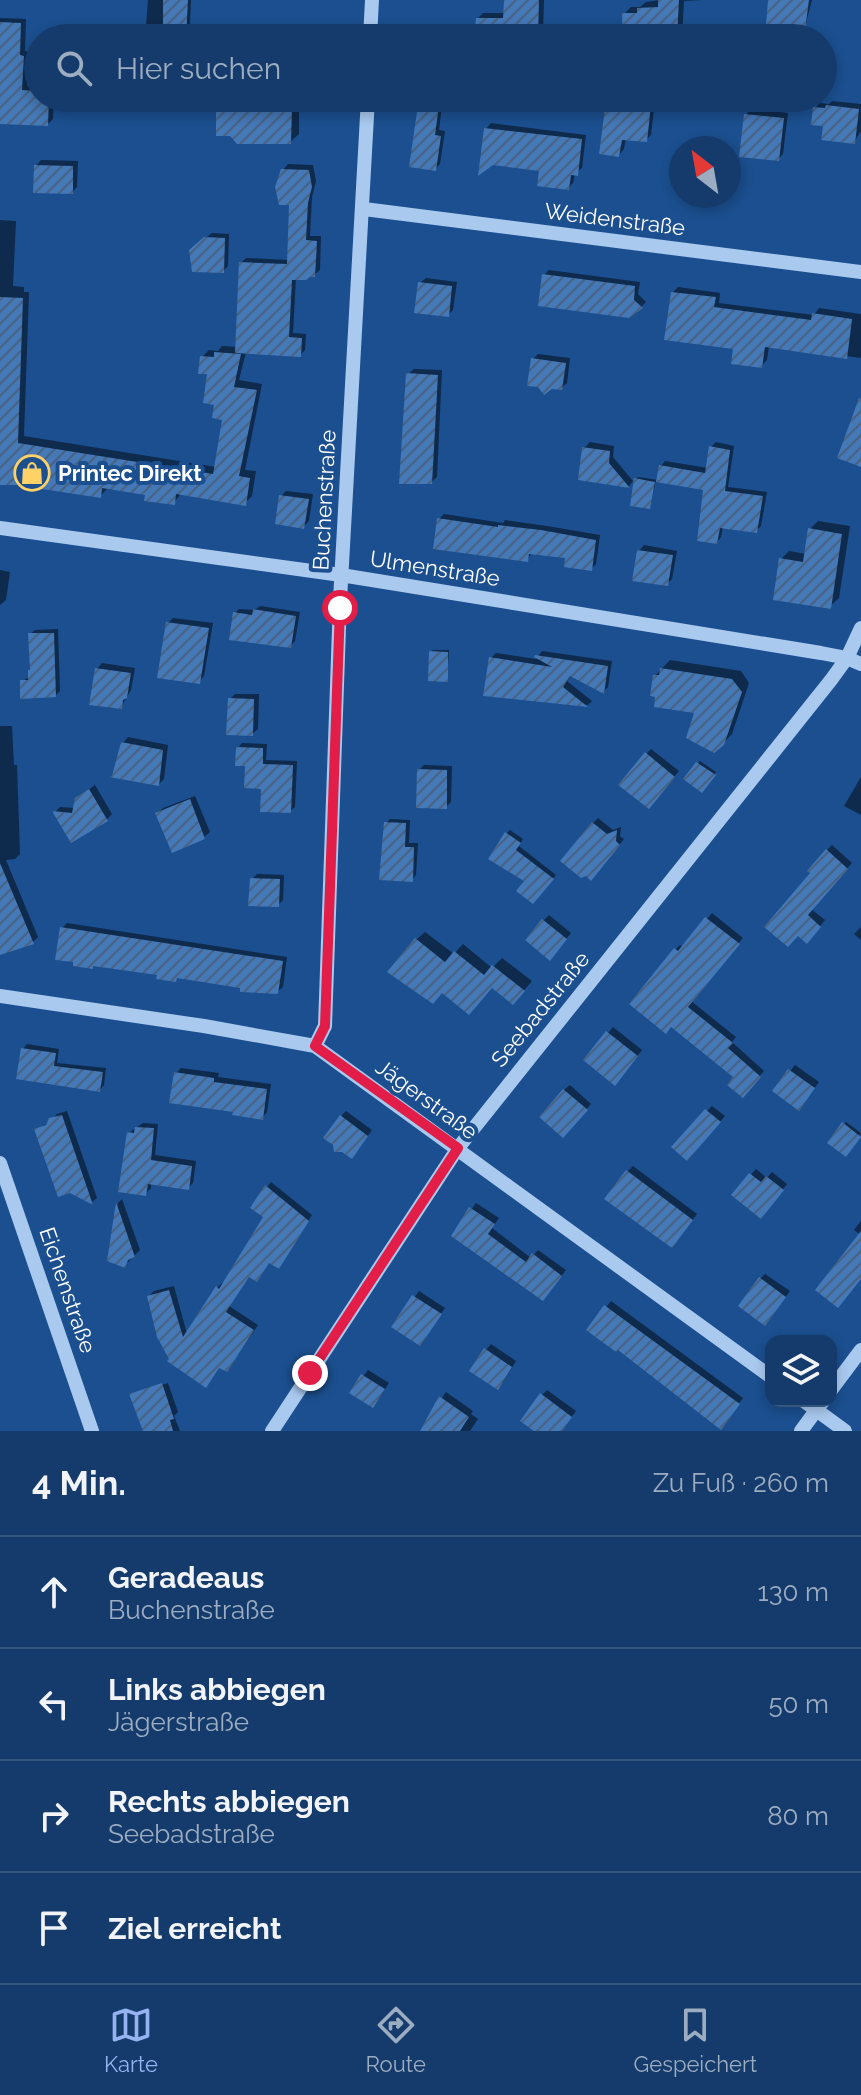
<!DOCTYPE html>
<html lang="de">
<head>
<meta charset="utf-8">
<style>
	:root { --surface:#143b6b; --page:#1d4271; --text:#f1f3f6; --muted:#9dadc1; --line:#33557e; --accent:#95b2f1 }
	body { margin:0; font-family:Raleway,sans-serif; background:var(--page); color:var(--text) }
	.controls { position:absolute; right:24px; bottom:24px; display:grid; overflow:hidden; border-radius:16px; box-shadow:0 4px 12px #0003 }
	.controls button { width:72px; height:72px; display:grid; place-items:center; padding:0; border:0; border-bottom:2px solid var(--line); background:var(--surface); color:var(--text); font:40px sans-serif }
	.compass { position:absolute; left:669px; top:136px; width:72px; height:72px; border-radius:50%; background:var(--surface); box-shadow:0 4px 12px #0003; rotate:329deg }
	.stop { position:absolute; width:24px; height:24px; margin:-18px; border:6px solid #e11d48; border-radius:50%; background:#fff }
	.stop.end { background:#e11d48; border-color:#fff; box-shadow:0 2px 8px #0008 }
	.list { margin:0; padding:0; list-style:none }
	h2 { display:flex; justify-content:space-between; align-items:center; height:104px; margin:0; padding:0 32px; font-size:34px }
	h2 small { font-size:26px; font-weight:400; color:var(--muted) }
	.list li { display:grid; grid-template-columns:52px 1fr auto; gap:24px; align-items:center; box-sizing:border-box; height:112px; padding:0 32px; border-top:2px solid var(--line) }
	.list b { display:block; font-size:30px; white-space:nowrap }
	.list p { margin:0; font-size:26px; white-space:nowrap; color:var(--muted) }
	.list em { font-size:26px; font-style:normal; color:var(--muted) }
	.icon { flex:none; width:44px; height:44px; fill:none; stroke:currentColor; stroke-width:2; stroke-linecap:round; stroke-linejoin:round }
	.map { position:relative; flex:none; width:861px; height:1431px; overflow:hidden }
	.search { position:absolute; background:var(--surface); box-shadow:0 4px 12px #0003; left:24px; right:24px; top:24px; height:88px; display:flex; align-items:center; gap:20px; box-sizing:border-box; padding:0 28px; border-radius:44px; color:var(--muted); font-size:30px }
	.sheet { height:552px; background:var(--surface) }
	nav { display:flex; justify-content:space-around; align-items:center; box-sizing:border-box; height:112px; border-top:2px solid var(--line); background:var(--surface); font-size:22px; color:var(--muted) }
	nav a { display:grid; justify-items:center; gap:4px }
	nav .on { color:var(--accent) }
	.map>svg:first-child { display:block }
	.shadow { fill:#0007 }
	.building { fill:url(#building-hatch) }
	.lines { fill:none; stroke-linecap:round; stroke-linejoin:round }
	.minor { stroke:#a9c9ee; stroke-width:14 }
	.route { stroke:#e11d48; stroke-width:10 }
	.labels { text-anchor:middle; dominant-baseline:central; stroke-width:8; stroke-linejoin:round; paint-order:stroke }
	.street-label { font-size:22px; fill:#fff; stroke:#1b4f8f }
	.poi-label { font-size:22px; font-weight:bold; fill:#fff; stroke:#1b4f8f; text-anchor:start }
</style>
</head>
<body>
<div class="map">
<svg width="861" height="1431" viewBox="0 0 861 1431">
	<defs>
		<pattern id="building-hatch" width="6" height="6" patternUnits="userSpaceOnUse" patternTransform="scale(2)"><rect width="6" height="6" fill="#4478b7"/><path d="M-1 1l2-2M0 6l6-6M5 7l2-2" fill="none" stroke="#486282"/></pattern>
	</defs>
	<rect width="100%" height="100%" fill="#1b4f8f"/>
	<path class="shadow" d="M 148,0 L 191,0 L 190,24 L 202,25 L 202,30 L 211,31 L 211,38 L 145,38 Z
		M 506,0 L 544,0 L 543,31 L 612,38 L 476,38 L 477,19 L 483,13 L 505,13 Z
		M 660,0 L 702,0 L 684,1 L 682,38 L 625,38 L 624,14 L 631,7 L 640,7 L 646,2 Z
		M 770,0 L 812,0 L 802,38 L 767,38 Z
		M 0,18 L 26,19 L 25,51 L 29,51 L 27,86 L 38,86 L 38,98 L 54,98 L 53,119 L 48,124 L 0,122 Z
		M 260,35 L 301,38 L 257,38 Z
		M 227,98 L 299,100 L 299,134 L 290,142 L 218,107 Z
		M 416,98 L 443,98 L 439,130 L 445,131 L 440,164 L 435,169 L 419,110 L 414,109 Z
		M 609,98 L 669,98 L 665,102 L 655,101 L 651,135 L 646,140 L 626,138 L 624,149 L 619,155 L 601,153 Z
		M 832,101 L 861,104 L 861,131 L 854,142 L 825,124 L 815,108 L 820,103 L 829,104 Z
		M 751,109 L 788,113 L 783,154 L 778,159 L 746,115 Z
		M 491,123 L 586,135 L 582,168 L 575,173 L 573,183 L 568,188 L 486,129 Z
		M 690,142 L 725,146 L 725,148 L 684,148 Z
		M 41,160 L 78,161 L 77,187 L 72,192 L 36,166 Z
		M 288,164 L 313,165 L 316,181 L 312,197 L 310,236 L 321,236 L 320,270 L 314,275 L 296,278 L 293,333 L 306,334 L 305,350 L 300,355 L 246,352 L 239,380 L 262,384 L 245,470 L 256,471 L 252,496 L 245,503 L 181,493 L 174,503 L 147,493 L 107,489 L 100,496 L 0,481 L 0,220 L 16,221 L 13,286 L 24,287 L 24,292 L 29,292 L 24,436 L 216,467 L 224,418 L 216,403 L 210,372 L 202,357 L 209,350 L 218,351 L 222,346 L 238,347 L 241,263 L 246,258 L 289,260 L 291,203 L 283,170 Z
		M 212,233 L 229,234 L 228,266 L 223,271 L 197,245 Z
		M 549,270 L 640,282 L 638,294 L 646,302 L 641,307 L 544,275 Z
		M 426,278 L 457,282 L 453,310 L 448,315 L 420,283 Z
		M 678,287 L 720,293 L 719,303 L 814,315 L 819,308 L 861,314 L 861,358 L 769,346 L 767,360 L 761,366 L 735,348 L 673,292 Z
		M 538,354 L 570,358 L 567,383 L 561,388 L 533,359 Z
		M 414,369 L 442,370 L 437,477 L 431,482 L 408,374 Z
		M 590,442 L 614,446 L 613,457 L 633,481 L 629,486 L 580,479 L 584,448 Z
		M 716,442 L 734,446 L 728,487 L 767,492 L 761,526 L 756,531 L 723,526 L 721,537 L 717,542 L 705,488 L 656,480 L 650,507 L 636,479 L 638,477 L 658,480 L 661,466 L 665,461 L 708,468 L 711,447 Z
		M 286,491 L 313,494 L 309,521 L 303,527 L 281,496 Z
		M 444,514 L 503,523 L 505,520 L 547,526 L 600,535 L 596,564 L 591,569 L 568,556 L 532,553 L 527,560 L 439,519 Z
		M 818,521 L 850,526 L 839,598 L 830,606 L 781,559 L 789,551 L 806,554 L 810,529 Z
		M 644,545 L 677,551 L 672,579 L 667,584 L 639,551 Z
		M 0,570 L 10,572 L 6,600 L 0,605 Z
		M 260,606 L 300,612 L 295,641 L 290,646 L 235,613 L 239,609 L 255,610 Z
		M 173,618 L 213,623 L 204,676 L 199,682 L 168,623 Z
		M 58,629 L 60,691 L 56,695 L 22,681 L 30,677 L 30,634 L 35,630 Z
		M 433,650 L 449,650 L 447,680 L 431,652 Z
		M 542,651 L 612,661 L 608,687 L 603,692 L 571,675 L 567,681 L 592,701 L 588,705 L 486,694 L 491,658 L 496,653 L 536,659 Z
		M 670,660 L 741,671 L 749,683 L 732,734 L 723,743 L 697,711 L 655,676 Z
		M 102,663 L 135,668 L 131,690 L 121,707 L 97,669 Z
		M 235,694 L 259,694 L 258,729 L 252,734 L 230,699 Z
		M 0,726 L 12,726 L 14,765 L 17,765 L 20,854 L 15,859 L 6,860 L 38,937 L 33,942 L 0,944 Z
		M 128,737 L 168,745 L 164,779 L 159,784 L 123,743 Z
		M 242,743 L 267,744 L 266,760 L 297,761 L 295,807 L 290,811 L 247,764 L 238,748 Z
		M 651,749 L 679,771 L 654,801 L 646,754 Z
		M 700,761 L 716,772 L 702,790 L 686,778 Z
		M 424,765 L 452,766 L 451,802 L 446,807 L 419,770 Z
		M 861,777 L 861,815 L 844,806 Z
		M 95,785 L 112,814 L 107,819 L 55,812 L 60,807 L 75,808 L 76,799 Z
		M 195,796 L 210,832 L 204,837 L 173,850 L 158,813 L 163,808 Z
		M 598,818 L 613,830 L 621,827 L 620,836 L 624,839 L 596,873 L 593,823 Z
		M 390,819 L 410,820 L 409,843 L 418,843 L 416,875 L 412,880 L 386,823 Z
		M 510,830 L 523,839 L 519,846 L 556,875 L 537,898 L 506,834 Z
		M 832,845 L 852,863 L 811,909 L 825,920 L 812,936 L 798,934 L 827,850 Z
		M 257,874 L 284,875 L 283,900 L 278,905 L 252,879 Z
		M 712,913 L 743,938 L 691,1001 L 736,1037 L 732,1042 L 764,1071 L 747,1090 L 736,1077 L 671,1025 L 675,950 L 680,945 L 684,947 Z
		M 549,915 L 571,933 L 555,953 L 544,920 Z
		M 67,923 L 287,957 L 283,987 L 277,992 L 178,977 L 175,980 L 159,974 L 95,964 L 92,967 L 57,958 L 62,928 Z
		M 861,927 L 861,940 L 854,934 Z
		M 425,932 L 454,954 L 463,944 L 492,968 L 502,958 L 532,981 L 521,994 L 492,986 L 477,1004 L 416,940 Z
		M 613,1027 L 642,1050 L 620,1078 L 586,1060 Z
		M 27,1044 L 59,1049 L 57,1063 L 106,1068 L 104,1085 L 100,1090 L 19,1077 L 23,1049 Z
		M 795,1065 L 819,1082 L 803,1103 L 775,1091 Z
		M 181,1068 L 219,1073 L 218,1077 L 271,1084 L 267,1112 L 262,1118 L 235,1110 L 176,1073 Z
		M 570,1085 L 591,1104 L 568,1130 L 564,1090 Z
		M 712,1106 L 725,1116 L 687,1159 L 674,1147 Z
		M 67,1111 L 97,1198 L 92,1202 L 71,1191 L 36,1130 L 50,1122 L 57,1114 Z
		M 346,1111 L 372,1130 L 357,1151 L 341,1116 Z
		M 846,1122 L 861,1133 L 849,1149 L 833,1137 Z
		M 143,1123 L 158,1124 L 155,1155 L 196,1161 L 193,1183 L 188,1188 L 151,1183 L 151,1188 L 145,1194 L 129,1133 Z
		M 633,1166 L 697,1214 L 677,1241 L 628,1171 Z
		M 756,1169 L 767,1178 L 772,1172 L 787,1184 L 766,1211 L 734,1195 Z
		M 271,1182 L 312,1215 L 283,1261 L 270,1262 L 250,1275 L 229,1306 L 258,1325 L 231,1365 L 220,1366 L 206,1386 L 149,1296 L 154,1291 L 174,1286 L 187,1334 L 217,1288 L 222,1283 L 224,1284 L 265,1216 L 267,1187 Z
		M 122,1199 L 140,1250 L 124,1266 L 109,1259 L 118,1203 Z
		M 476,1203 L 499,1218 L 492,1228 L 531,1258 L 538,1250 L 566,1270 L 548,1293 L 453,1235 Z
		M 861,1221 L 861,1277 L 861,1235 L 854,1230 Z
		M 765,1274 L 790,1291 L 770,1318 L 760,1279 Z
		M 419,1291 L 445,1308 L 420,1343 L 394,1326 Z
		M 611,1301 L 743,1398 L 726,1422 L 589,1330 Z
		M 491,1344 L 516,1361 L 503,1382 L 486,1350 Z
		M 368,1370 L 389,1383 L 378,1400 L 352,1392 Z
		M 168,1383 L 178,1412 L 174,1416 L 180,1431 L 145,1431 L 132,1395 L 135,1391 L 135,1394 Z
		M 547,1390 L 576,1411 L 561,1431 L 537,1431 L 542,1395 Z
		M 446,1392 L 473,1411 L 471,1414 L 478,1419 L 470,1431 L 421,1431 Z"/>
	<path class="building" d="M 163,0 L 188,0 L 186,38 L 163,38 Z
		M 504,0 L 539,0 L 538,38 L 474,38 L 476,18 L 503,18 Z
		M 658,0 L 679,0 L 677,38 L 623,38 L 622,13 L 637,13 L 637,8 L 658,7 Z
		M 768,0 L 809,0 L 804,38 L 765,38 Z
		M 0,22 L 21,23 L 20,55 L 24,56 L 22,90 L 38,91 L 38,98 L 49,98 L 48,126 L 0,124 Z
		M 419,98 L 440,98 L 435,135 L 441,136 L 436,171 L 409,167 Z
		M 626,100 L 651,104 L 647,142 L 622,140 L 619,157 L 599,154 L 605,109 L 624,112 Z
		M 826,105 L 859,109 L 855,144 L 821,140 L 823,126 L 811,125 L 813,107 L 825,108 Z
		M 216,106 L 292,107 L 291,144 L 237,144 L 230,136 L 216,136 Z
		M 744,114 L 784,118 L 779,161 L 739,157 Z
		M 484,128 L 582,139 L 578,176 L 571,175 L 569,190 L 537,186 L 539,171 L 493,165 L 478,176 Z
		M 34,165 L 73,166 L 73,194 L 33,193 Z
		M 281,169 L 309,170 L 312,187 L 308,203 L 306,240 L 317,241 L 315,277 L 310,277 L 306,280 L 292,280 L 289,337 L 302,338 L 301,357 L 235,353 L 239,262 L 287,264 L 289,205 L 279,205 L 275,187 Z
		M 204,237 L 225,238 L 224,273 L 192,272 L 189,250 Z
		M 542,274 L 635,286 L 634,300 L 643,308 L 629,318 L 538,306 Z
		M 418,282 L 452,286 L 449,317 L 414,313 Z
		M 671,292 L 716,297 L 714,307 L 811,320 L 812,313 L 852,319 L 847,359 L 765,347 L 762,368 L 731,364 L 733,349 L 664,340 Z
		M 0,297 L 23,298 L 18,443 L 213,474 L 222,420 L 212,418 L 214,405 L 203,403 L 207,374 L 198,374 L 200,356 L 214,357 L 214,352 L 241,354 L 234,387 L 257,390 L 239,476 L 250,478 L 246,506 L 176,494 L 175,505 L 144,501 L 145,495 L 102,488 L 101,498 L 16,485 L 0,485 Z
		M 531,358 L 566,363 L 562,390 L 552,389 L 544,395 L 538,387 L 527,386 Z
		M 406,373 L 438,375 L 432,484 L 399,484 Z
		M 859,398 L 861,399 L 861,467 L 837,458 Z
		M 709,446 L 730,450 L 725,491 L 763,496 L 757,533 L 720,528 L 717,544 L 697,541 L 703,490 L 656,482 L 659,465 L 705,473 Z
		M 582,447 L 610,451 L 609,463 L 630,488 L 578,480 Z
		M 634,478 L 655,482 L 650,509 L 630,506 Z
		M 279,495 L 309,499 L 304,529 L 275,524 Z
		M 437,518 L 498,527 L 498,525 L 541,530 L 596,540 L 592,571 L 564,567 L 565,558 L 529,554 L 528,562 L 433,549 Z
		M 808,528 L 842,534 L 831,609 L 773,600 L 779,558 L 803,562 Z
		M 637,550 L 673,555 L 668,586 L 632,581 Z
		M 253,609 L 296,616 L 291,648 L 229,640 L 233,612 L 252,615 Z
		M 166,622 L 209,628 L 200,684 L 157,678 Z
		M 28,633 L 54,633 L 56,697 L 20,699 L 20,680 L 28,680 L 28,670 L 30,670 Z
		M 429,651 L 448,652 L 448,682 L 428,681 Z
		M 535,655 L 608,666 L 604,694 L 570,676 L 563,687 L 588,707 L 483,696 L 489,657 L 552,667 L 534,657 Z
		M 95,668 L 131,673 L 127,698 L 123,700 L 122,709 L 89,705 Z
		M 660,668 L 732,679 L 742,692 L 724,745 L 714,753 L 686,738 L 694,713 L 654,707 L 655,697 L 650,696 L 653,675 L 659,675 Z
		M 228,698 L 254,699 L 253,736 L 226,735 Z
		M 121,742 L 163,750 L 159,786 L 109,777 L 112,776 Z
		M 236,747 L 263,748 L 263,764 L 293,765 L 291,813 L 260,812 L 261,789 L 244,788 L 245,766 L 235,766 Z
		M 645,752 L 675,777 L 649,809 L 618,785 Z
		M 696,762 L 716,775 L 702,793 L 683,779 Z
		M 417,769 L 447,770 L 447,809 L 416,808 Z
		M 89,789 L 108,821 L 71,843 L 52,811 L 72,813 L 75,798 Z
		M 190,799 L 205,839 L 172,853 L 155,813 Z
		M 384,822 L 406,823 L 405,847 L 414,847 L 413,882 L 379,880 Z
		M 592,822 L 607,834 L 617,830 L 616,841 L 620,845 L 591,881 L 586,876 L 581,878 L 560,861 Z
		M 505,832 L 521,843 L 516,850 L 554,879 L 533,904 L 516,891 L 524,881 L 488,859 Z
		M 826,849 L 848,869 L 808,915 L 821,927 L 807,944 L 798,936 L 788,947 L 764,927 L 810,873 L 807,871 Z
		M 0,863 L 34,944 L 0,955 Z
		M 250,878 L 280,879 L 279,907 L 248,906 Z
		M 705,917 L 740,944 L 688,1007 L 733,1043 L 728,1048 L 761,1077 L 743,1098 L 727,1085 L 733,1077 L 671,1027 L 666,1034 L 629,1004 L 674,948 L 678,951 Z
		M 542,919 L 567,939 L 550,961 L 525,940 Z
		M 60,927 L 283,961 L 278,994 L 240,992 L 240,988 L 177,978 L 176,982 L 156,979 L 157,975 L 93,966 L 93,969 L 73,966 L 73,962 L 55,960 Z
		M 415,938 L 445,962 L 454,951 L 484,975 L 492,965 L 525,991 L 513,1005 L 492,988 L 469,1015 L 442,993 L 433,1004 L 387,972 Z
		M 606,1031 L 638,1056 L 615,1086 L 583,1060 Z
		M 21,1048 L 56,1053 L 54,1066 L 103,1072 L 100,1092 L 16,1079 Z
		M 788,1069 L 815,1088 L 799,1111 L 772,1091 Z
		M 174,1072 L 214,1078 L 214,1082 L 267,1089 L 263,1120 L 232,1115 L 233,1112 L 169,1103 Z
		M 563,1089 L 588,1110 L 563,1138 L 539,1117 Z
		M 705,1109 L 721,1122 L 687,1161 L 671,1147 Z
		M 62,1115 L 72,1144 L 93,1205 L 70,1193 L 58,1197 L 34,1129 L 46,1125 L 49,1118 Z
		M 340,1115 L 368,1136 L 352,1159 L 342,1152 L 334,1152 L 333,1145 L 323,1138 Z
		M 842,1122 L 861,1137 L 846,1157 L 827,1143 Z
		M 135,1127 L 154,1128 L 151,1160 L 192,1166 L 189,1190 L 148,1184 L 146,1196 L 118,1192 L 127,1132 L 134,1133 Z
		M 626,1170 L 693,1220 L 672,1248 L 604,1199 Z
		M 749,1173 L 761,1182 L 766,1176 L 784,1190 L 761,1219 L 731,1195 Z
		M 265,1185 L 309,1221 L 279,1269 L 269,1263 L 257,1282 L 249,1277 L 226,1312 L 254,1330 L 227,1372 L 219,1368 L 206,1388 L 167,1361 L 169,1359 L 157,1337 L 147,1296 L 169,1290 L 183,1337 L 216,1286 L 219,1289 L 263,1217 L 250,1208 Z
		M 116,1202 L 135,1257 L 128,1260 L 125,1268 L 107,1261 Z
		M 469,1207 L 495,1224 L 488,1234 L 526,1262 L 532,1253 L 562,1276 L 543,1301 L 451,1236 Z
		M 861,1231 L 861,1279 L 838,1308 L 815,1290 Z
		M 759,1277 L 786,1297 L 765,1326 L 738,1306 Z
		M 412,1295 L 442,1314 L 420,1346 L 391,1327 Z
		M 604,1305 L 740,1404 L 721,1430 L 618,1350 L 616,1352 L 586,1330 Z
		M 484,1348 L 512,1367 L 498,1390 L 469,1371 Z
		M 361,1374 L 385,1389 L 373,1408 L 349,1393 Z
		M 162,1383 L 174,1419 L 170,1420 L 173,1431 L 143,1431 L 129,1394 Z
		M 540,1393 L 572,1417 L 562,1431 L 534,1431 L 520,1421 Z
		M 439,1396 L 469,1417 L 460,1431 L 420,1431 Z"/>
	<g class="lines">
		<path class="minor" d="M 370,38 L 372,0
			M 364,209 L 861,272
			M 0,528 L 341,575 L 821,653 L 847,658 L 861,664
			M 0,996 L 204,1026 L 315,1046 L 771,1377
			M 315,1046 L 325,1026 L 340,600 L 368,98
			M 0,1163 L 92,1431
			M 831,1390 L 861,1350
			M 804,1401 L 845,1431
			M 272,1431 L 458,1148 L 831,680 L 847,658 L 861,628
			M 801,1431 L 823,1401"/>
	</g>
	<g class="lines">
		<path class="route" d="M 310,1373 L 458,1148 L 315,1046 L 325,1026 L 340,608"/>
	</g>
	<defs>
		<symbol id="shop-ring" viewBox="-11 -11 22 22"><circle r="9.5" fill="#1b4f8f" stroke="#ffd166" stroke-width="1.5"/><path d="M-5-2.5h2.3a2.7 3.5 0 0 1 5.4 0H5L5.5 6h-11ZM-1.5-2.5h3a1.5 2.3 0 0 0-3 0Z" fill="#ffd166"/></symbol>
	</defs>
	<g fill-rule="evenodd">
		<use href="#shop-ring" x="12" y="453" width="40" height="40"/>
	</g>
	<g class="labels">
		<g class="street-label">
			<text transform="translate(615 219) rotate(7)">Weidenstraße</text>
			<text transform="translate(324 500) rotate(-87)">Buchenstraße</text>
			<text transform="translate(435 568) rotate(9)">Ulmenstraße</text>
			<text transform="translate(540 1009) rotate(-51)">Seebadstraße</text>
			<text transform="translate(427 1099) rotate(36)">Jägerstraße</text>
			<text transform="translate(68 1290) rotate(71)">Eichenstraße</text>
		</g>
		<g class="poi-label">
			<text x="58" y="473">Printec Direkt</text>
		</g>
	</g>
</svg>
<div class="controls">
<button><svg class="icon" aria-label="layers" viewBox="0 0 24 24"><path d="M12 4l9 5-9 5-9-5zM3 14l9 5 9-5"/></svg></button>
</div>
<svg class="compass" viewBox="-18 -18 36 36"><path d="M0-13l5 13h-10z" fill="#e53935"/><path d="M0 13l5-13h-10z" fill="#9dadc1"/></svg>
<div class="stop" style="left:340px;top:608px"></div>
<div class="stop end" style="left:310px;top:1373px"></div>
<div class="search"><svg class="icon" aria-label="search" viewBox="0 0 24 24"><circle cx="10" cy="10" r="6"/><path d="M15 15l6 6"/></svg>Hier suchen</div>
</div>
<section class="sheet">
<h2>4 Min.<small>Zu Fuß · 260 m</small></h2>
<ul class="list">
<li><svg class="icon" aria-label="ahead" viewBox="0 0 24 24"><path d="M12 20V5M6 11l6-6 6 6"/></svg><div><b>Geradeaus</b><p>Buchenstraße</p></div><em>130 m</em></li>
<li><svg class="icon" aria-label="left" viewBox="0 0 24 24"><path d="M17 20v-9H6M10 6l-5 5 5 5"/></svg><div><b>Links abbiegen</b><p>Jägerstraße</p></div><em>50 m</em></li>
<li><svg class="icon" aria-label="right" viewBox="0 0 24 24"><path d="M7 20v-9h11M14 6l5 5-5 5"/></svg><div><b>Rechts abbiegen</b><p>Seebadstraße</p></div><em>80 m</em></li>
<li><svg class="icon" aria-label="arrive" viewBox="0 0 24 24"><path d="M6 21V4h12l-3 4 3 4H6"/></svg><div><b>Ziel erreicht</b></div></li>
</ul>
</section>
<nav>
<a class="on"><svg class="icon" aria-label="map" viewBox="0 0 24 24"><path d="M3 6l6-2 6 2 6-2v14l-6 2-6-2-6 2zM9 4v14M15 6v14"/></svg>Karte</a>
<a><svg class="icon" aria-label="directions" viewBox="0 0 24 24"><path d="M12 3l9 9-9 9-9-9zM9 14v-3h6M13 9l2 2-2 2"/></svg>Route</a>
<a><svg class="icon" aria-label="saved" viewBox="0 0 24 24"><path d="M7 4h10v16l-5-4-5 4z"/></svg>Gespeichert</a>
</nav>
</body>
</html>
